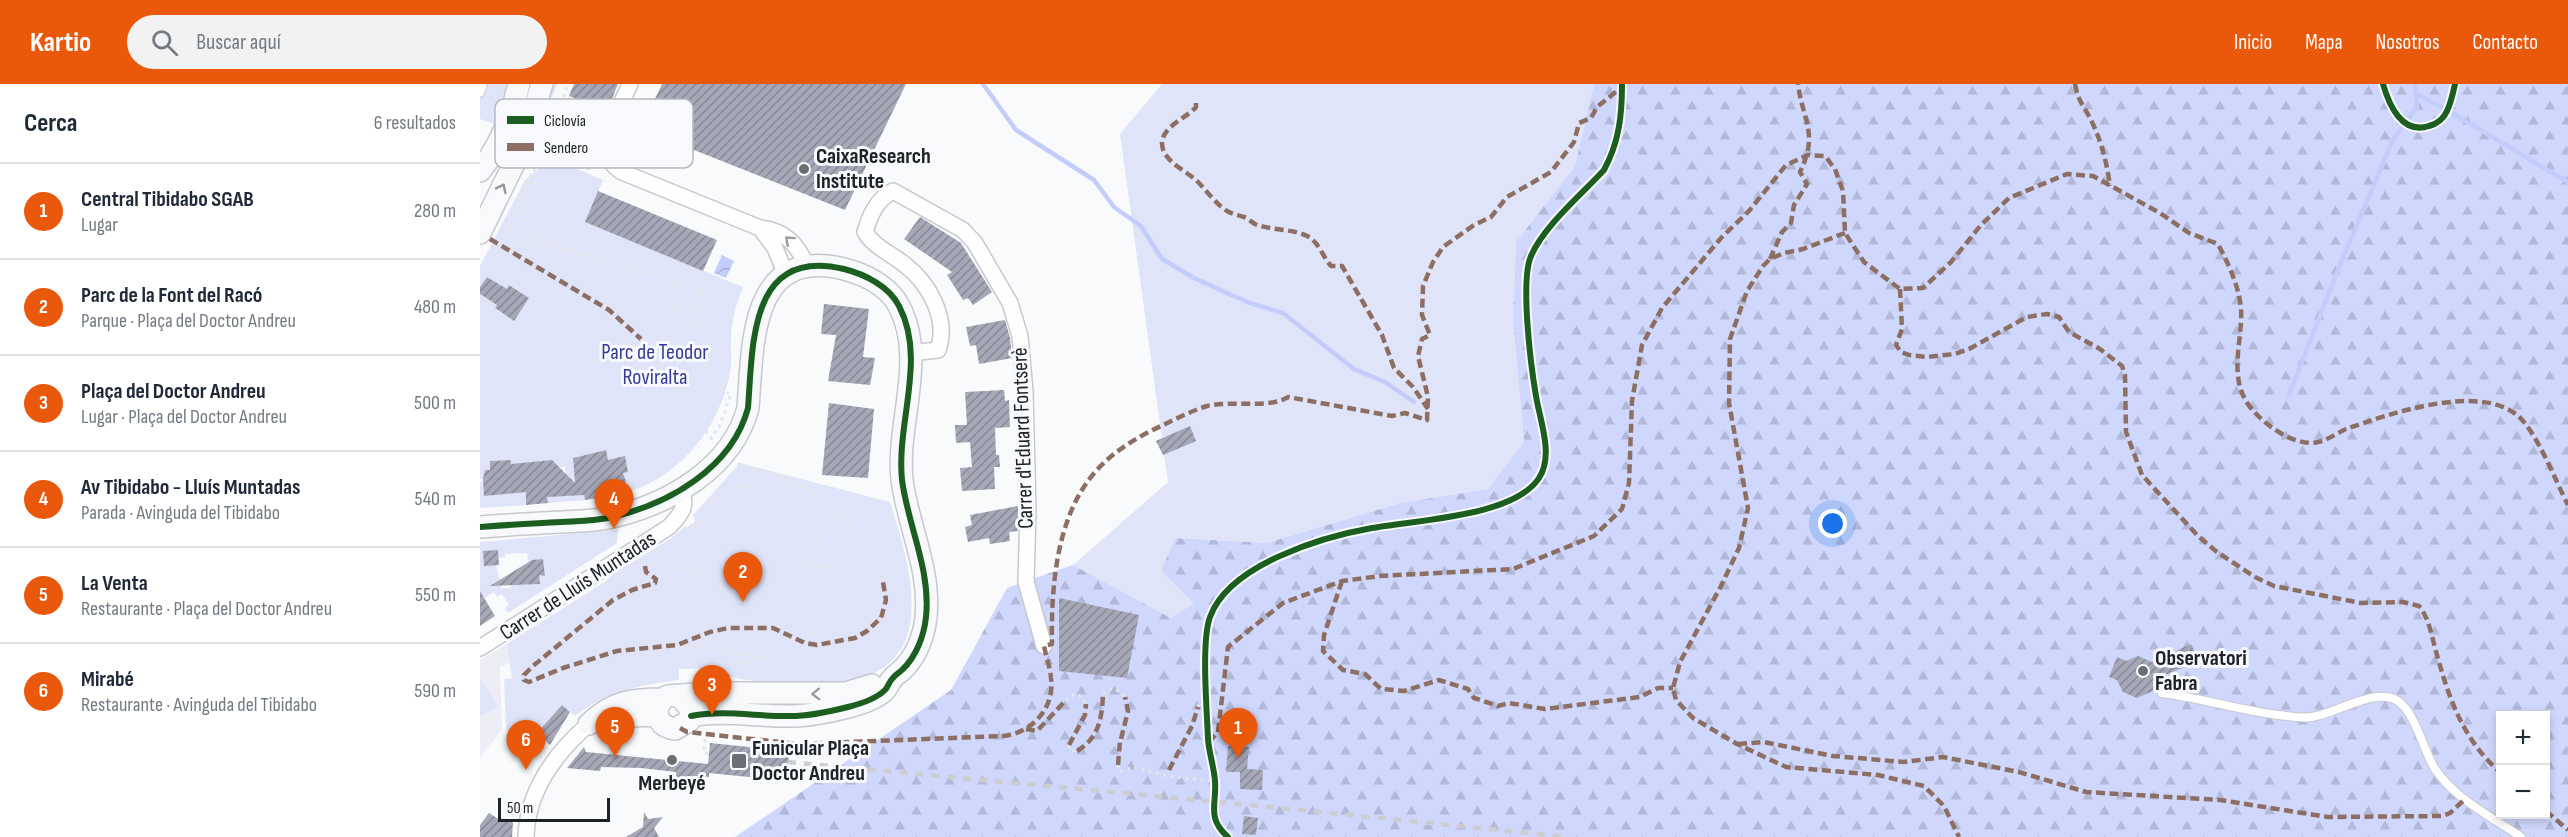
<!DOCTYPE html>
<html lang="es">
<head>
<meta charset="utf-8">
<style>
	:root { --surface:#fff; --page:#f2f2f3; --text:#1f2937; --muted:#747a83; --line:#e0e1e3; --accent:#ea580c }
	body { margin:0; font-family:"Sofia Sans Condensed",sans-serif; background:var(--page); color:var(--text) }
	.controls { position:absolute; right:18px; bottom:18px; display:grid; overflow:hidden; border-radius:0px; box-shadow:0 3px 9px #0003 }
	.controls button { width:54px; height:54px; display:grid; place-items:center; padding:0; border:0; border-bottom:2px solid var(--line); background:var(--surface); color:var(--text); font:30px sans-serif }
	.scale { position:absolute; left:18px; bottom:15px; width:112px; box-sizing:border-box; padding-left:6px; border:3px solid #202229; border-top:0; font-size:16px; line-height:21px; white-space:nowrap; color:#202229; -webkit-text-stroke:4px #f8f9fd; paint-order:stroke }
	.you { position:absolute; left:1353px; top:440px; width:21px; height:21px; margin:-15px; border:4px solid #fff; border-radius:50%; background:#1a73e8; box-shadow:0 0 0 9px #1a73e833 }
	.badge { display:grid; place-items:center; width:39px; height:39px; border-radius:50%; background:var(--accent); color:#fff; font-size:20px; font-weight:700 }
	.pin { position:absolute; translate:-50% -50px; filter:drop-shadow(0 2px 3px #0008) }
	.pin::after { content:''; position:absolute; top:32px; width:21px; height:18px; background:inherit; clip-path:polygon(0 0,100% 0,50% 100%) }
	.list { margin:0; padding:0; list-style:none }
	h2 { display:flex; justify-content:space-between; align-items:center; height:78px; margin:0; padding:0 24px; font-size:26px }
	h2 small { font-size:20px; font-weight:400; color:var(--muted) }
	.list li { display:grid; grid-template-columns:39px 1fr auto; gap:18px; align-items:center; box-sizing:border-box; height:96px; padding:0 24px; border-top:2px solid var(--line) }
	.list b { display:block; font-size:22px; white-space:nowrap }
	.list p { margin:0; font-size:20px; white-space:nowrap; color:var(--muted) }
	.list em { font-size:20px; font-style:normal; color:var(--muted) }
	.icon { flex:none; width:33px; height:33px; fill:none; stroke:currentColor; stroke-width:2; stroke-linecap:round; stroke-linejoin:round }
	.map { position:relative; flex:none; width:2088px; height:753px; overflow:hidden }
	header { display:flex; align-items:center; gap:36px; box-sizing:border-box; height:84px; padding:0 30px; background:var(--accent); color:#fff }
	header strong { font-size:28px }
	nav { display:flex; gap:33px; margin-inline-start:auto; font-size:21px }
	.search { width:420px; height:54px; background:var(--page); display:flex; align-items:center; gap:15px; box-sizing:border-box; padding:0 21px; border-radius:33px; color:var(--muted); font-size:22px }
	main { display:flex }
	aside { flex:1; background:var(--surface) }
	.map>svg:first-child { display:block }
	.built { fill:#ecedf5 }
	.green { fill:#e0e4f9; fill-rule:evenodd }
	.forest { fill:url(#forest-firs); fill-rule:evenodd }
	.water { fill:url(#water-waves) }
	.lines { fill:none; stroke-linecap:round; stroke-linejoin:round }
	.stream { stroke:#c3ccfb; stroke-width:4.5 }
	.building { fill:url(#building-hatch) }
	.lane-casing { stroke:#c7c8cd; stroke-width:10 }
	.street-casing { stroke:#c7c8cd; stroke-width:18 }
	.secondary-casing { stroke:#c7c8cd; stroke-width:24 }
	.path { stroke:#e5e6e6; stroke-width:3; stroke-dasharray:3 4.5; stroke-linecap:butt }
	.lane { stroke:#fefeff; stroke-width:8 }
	.street { stroke:#fefeff; stroke-width:15 }
	.secondary { stroke:#f8f9fb; stroke-width:21 }
	.rail { stroke:#cccdce; stroke-width:4.5; stroke-dasharray:8 8; stroke-linecap:butt }
	.quiet { stroke:#8d6e63; stroke-width:4.5; stroke-dasharray:9 4.5; stroke-linecap:butt }
	.cycleway-casing { stroke:#f8f9fd; stroke-width:10 }
	.cycleway { stroke:#1b5e20; stroke-width:6 }
	.oneway { stroke:#97989c }
	.oneway2 { stroke:#9a9b9f }
	.poi-dot { fill:#6c6e73; stroke:#f8f9fd; stroke-width:2 }
	.labels { text-anchor:middle; dominant-baseline:central; stroke-width:6; stroke-linejoin:round; paint-order:stroke }
	.poi-label { font-size:22px; font-weight:bold; fill:#202229; stroke:#f8f9fd; text-anchor:start }
	.park-label { font-size:22px; fill:#373b98; stroke:#f8f9fd }
	.street-label { font-size:22px; fill:#202229; stroke:#f8f9fd }
	.key { fill:#f8f9fd; stroke:#b7b8bd; stroke-width:1.5 }
	.key-label { font-size:16px; fill:#202229 }
</style>
</head>
<body>
<header>
<strong>Kartio</strong>
<div class="search"><svg class="icon" aria-label="search" viewBox="0 0 24 24"><circle cx="10" cy="10" r="6"/><path d="M15 15l6 6"/></svg>Buscar aquí</div>
<nav><a>Inicio</a><a>Mapa</a><a>Nosotros</a><a>Contacto</a></nav>
</header>
<main>
<aside>
<h2>Cerca<small>6 resultados</small></h2>
<ul class="list">
<li><span class="badge">1</span><div><b>Central Tibidabo SGAB</b><p>Lugar</p></div><em>280 m</em></li>
<li><span class="badge">2</span><div><b>Parc de la Font del Racó</b><p>Parque · Plaça del Doctor Andreu</p></div><em>480 m</em></li>
<li><span class="badge">3</span><div><b>Plaça del Doctor Andreu</b><p>Lugar · Plaça del Doctor Andreu</p></div><em>500 m</em></li>
<li><span class="badge">4</span><div><b>Av Tibidabo - Lluís Muntadas</b><p>Parada · Avinguda del Tibidabo</p></div><em>540 m</em></li>
<li><span class="badge">5</span><div><b>La Venta</b><p>Restaurante · Plaça del Doctor Andreu</p></div><em>550 m</em></li>
<li><span class="badge">6</span><div><b>Mirabé</b><p>Restaurante · Avinguda del Tibidabo</p></div><em>590 m</em></li>
</ul>
</aside>
<div class="map">
<svg width="2088" height="753" viewBox="0 0 2088 753">
	<defs>
		<pattern id="forest-firs" width="22" height="20" patternUnits="userSpaceOnUse" patternTransform="scale(1.5)"><rect width="22" height="20" fill="#cfd7fc"/><path d="M5 1l3.5 6h-7zM16 11l3.5 6h-7z" fill="#b1b8d8"/></pattern>
		<pattern id="water-waves" width="16" height="10" patternUnits="userSpaceOnUse" patternTransform="scale(1.5)"><rect width="16" height="10" fill="#c3ccfb"/><path d="M0 5q4-4 8 0t8 0" fill="none" stroke="#a7afd7"/></pattern>
		<pattern id="building-hatch" width="6" height="6" patternUnits="userSpaceOnUse" patternTransform="scale(1.5)"><rect width="6" height="6" fill="#a6a8b7"/><path d="M-1 1l2-2M0 6l6-6M5 7l2-2" fill="none" stroke="#878895"/></pattern>
	</defs>
	<rect width="100%" height="100%" fill="#f9fafc"/>
	<path class="built" d="M 27,560 L 31,578 L 20,583 L 22,646 L 0,673 L 0,576 Z"/>
	<path class="green" d="M 0,0 L 78,0 L 54,53 L 0,35 Z
		M 682,0 L 1114,0 L 1095,82 L 1036,158 L 1033,237 L 1044,358 L 1008,405 L 920,419 L 787,459 L 696,454 L 714,519 L 691,534 L 593,481 L 688,398 L 640,50 Z
		M 75,79 L 85,80 L 123,96 L 105,138 L 263,203 C 256,221 251,237 251,257 C 250,264 252,272 251,280 C 247,325 215,375 175,396 C 166,402 155,405 145,410 L 142,399 L 146,397 L 143,389 L 148,387 L 145,373 L 128,376 L 125,366 L 93,374 L 95,403 L 103,402 L 105,416 L 68,419 L 67,413 L 87,407 L 85,383 L 76,383 L 72,376 L 64,377 L 53,407 L 46,408 L 46,421 L 0,424 L 0,398 L 31,385 L 31,376 L 10,377 L 10,386 L 5,386 L 5,395 L 0,395 L 0,210 L 17,221 L 15,225 L 34,237 L 49,214 L 30,201 L 27,205 L 7,193 L 0,203 L 0,182 L 45,96 L 60,84 Z
		M 260,379 L 410,418 C 441,513 458,606 322,599 C 298,598 272,599 249,592 L 245,597 L 229,598 L 229,584 L 199,585 L 199,596 C 160,601 127,607 95,632 L 82,621 L 62,644 L 57,640 L 40,661 L 26,644 L 24,595 L 32,594 L 27,560 L 126,497 C 149,474 183,465 205,442 L 207,443 L 215,438 L 213,431 Z
		M 138,446 L 137,459 L 28,529 L 25,524 L 29,521 L 22,510 L 17,513 L 14,508 L 4,514 L 0,509 L 0,458 ZM 47,469 L 48,477 L 63,475 L 65,491 L 59,491 L 59,500 L 31,501 L 31,504 L 21,504 L 16,481 L 18,474 L 25,473 L 25,470 Z
		M 0,595 L 18,622 L 0,633 Z"/>
	<path class="forest" d="M 1114,0 L 2088,0 L 2088,753 L 255,753 L 471,606 L 527,504 L 593,481 L 691,534 L 714,519 L 681,486 L 696,454 L 787,459 L 920,419 L 1008,405 L 1044,358 L 1033,237 L 1036,158 L 1095,82 ZM 2020,632 L 2066,632 L 2066,730 L 2020,730 Z"/>
	<path class="water" d="M 242,171 L 254,177 L 246,194 L 234,189 Z"/>
	<g class="lines">
		<path class="stream" d="M 503,0 L 536,46 L 614,96 L 634,123 L 661,142 L 682,175 L 714,194 L 767,218 L 803,229 L 874,285 L 905,298 L 934,318
			M 1935,0 L 1936,10 L 1967,26 L 2088,98
			M 1809,311 L 1859,183 L 1913,56 L 1937,23 L 1936,10"/>
	</g>
	<path class="building" d="M 94,0 L 138,0 L 127,27 L 89,12 Z
		M 182,0 L 426,0 L 365,126 L 161,45 Z
		M 118,107 L 237,156 L 223,187 L 105,138 Z
		M 440,133 L 481,159 L 512,208 L 493,221 L 488,214 L 483,216 L 467,191 L 472,188 L 424,155 Z
		M 7,193 L 27,205 L 29,201 L 49,214 L 34,237 L 15,224 L 17,221 L 0,210 L 0,203 Z
		M 344,220 L 389,225 L 383,273 L 395,274 L 390,301 L 348,297 L 356,251 L 341,250 Z
		M 525,236 L 530,254 L 532,274 L 499,280 L 496,261 L 490,262 L 486,243 Z
		M 524,306 L 525,317 L 529,316 L 530,343 L 515,344 L 516,371 L 519,371 L 520,383 L 514,383 L 515,405 L 482,407 L 480,384 L 492,383 L 490,358 L 476,359 L 475,341 L 487,341 L 485,308 Z
		M 349,319 L 394,325 L 388,394 L 342,391 Z
		M 710,342 L 716,357 L 683,371 L 676,357 Z
		M 126,366 L 128,376 L 145,372 L 148,388 L 143,389 L 146,398 L 142,399 L 145,410 L 105,416 L 104,411 L 67,413 L 68,419 L 46,421 L 46,408 L 4,412 L 3,395 L 5,386 L 10,386 L 10,377 L 31,376 L 31,380 L 72,376 L 95,399 L 93,374 Z
		M 538,422 L 538,447 L 529,448 L 530,457 L 510,460 L 509,454 L 488,458 L 485,443 L 492,441 L 490,431 Z
		M 18,466 L 19,481 L 4,482 L 3,467 Z
		M 63,475 L 65,492 L 59,491 L 60,500 L 10,502 L 52,476 Z
		M 0,507 L 15,532 L 0,542 Z
		M 579,514 L 659,531 L 647,594 L 579,587 Z
		M 1711,560 L 1719,577 L 1678,594 L 1673,607 L 1657,614 L 1643,608 L 1637,596 L 1629,593 L 1637,573 L 1646,577 L 1658,572 L 1672,578 Z
		M 82,621 L 90,628 L 70,661 L 57,649 Z
		M 230,659 L 309,667 L 308,691 L 279,688 L 279,694 L 229,689 L 229,693 L 218,692 L 218,696 L 196,694 L 196,688 L 161,684 L 121,683 L 120,687 L 87,684 L 104,663 L 106,668 L 228,680 Z
		M 748,662 L 769,663 L 767,685 L 783,686 L 782,706 L 760,705 L 760,688 L 746,688 Z
		M 164,728 L 168,735 L 183,733 L 174,744 L 179,753 L 146,753 L 163,743 Z
		M 9,729 L 23,738 L 33,738 L 32,753 L 0,753 L 0,741 Z
		M 764,732 L 778,734 L 776,751 L 762,750 Z"/>
	<g class="lines">
		<defs>
			<path id="lane" d="M 0,9 L 3,0
				M 1682,609 C 1721,614 1759,626 1799,631 C 1809,632 1820,635 1831,633 C 1855,630 1897,602 1918,617 C 1936,630 1943,666 1955,685 C 1975,715 2012,733 2041,753"/>
			<path id="street" d="M 150,0 C 140,25 110,69 142,88 L 280,144 C 305,146 318,161 327,183
				M 280,144 L 295,164 L 306,191
				M 430,269 L 458,266 C 469,235 449,199 424,180 C 410,169 394,163 385,148 C 390,131 397,115 413,107 L 483,146 L 495,159 L 530,219 L 540,252 L 545,308 L 548,426 L 546,498 L 564,562
				M 0,564 L 189,443 C 201,430 208,423 201,406
				M 46,753 C 47,708 75,669 109,640"/>
			<path id="secondary" d="M 0,87 C 21,61 31,32 39,0
				M 0,149 L 44,59 L 62,0
				M 0,443 C 27,441 55,439 82,438 C 99,437 116,437 132,433 C 189,420 252,384 268,324 C 273,261 269,162 364,185 C 384,190 409,202 419,222 C 447,275 416,339 422,396 C 428,442 451,486 446,533 C 444,552 436,573 422,586 C 419,589 415,591 412,595 C 409,598 408,603 405,606 C 396,615 380,620 368,623 C 348,628 326,633 306,632 C 274,632 242,626 211,632
				M 200,613 L 211,625 L 209,637 L 195,645 C 183,643 177,637 177,625 L 182,615 L 188,612 L 228,609 L 366,609 L 392,601
				M 118,637 L 128,633 L 177,631
				M 109,640 C 132,618 150,615 182,615"/>
		</defs>
		<use href="#lane" class="lane-casing"/>
		<use href="#street" class="street-casing"/>
		<use href="#secondary" class="secondary-casing"/>
		<path class="path" d="M 65,68 L 110,85
			M 57,80 L 60,81 L 88,0
			M 21,162 L 53,86 L 57,88 L 40,149 L 180,194 L 186,198 L 194,230 L 198,229 L 192,197 L 196,197 L 206,214 L 215,244 L 219,244 L 219,206 L 223,205 L 236,245 C 235,253 230,259 227,267 C 217,289 233,302 251,310 L 239,343 L 231,354 L 232,356
			M 33,169 L 38,160 L 45,157 L 110,173
			M 161,255 L 231,354
			M 257,380 L 300,392 L 327,404 L 385,453 L 403,498
			M 214,443 C 222,439 221,435 225,428 C 233,413 253,400 270,400 C 282,405 306,442 310,455 C 311,460 309,469 308,474 L 346,484 C 350,461 310,411 297,391
			M 165,482 L 178,480 L 211,489 L 224,486 L 229,472 L 215,444
			M 404,496 L 409,428
			M 197,561 L 234,564 L 274,572 L 270,578 L 243,578 L 240,581 L 240,589 L 243,592
			M 274,574 L 283,574
			M 623,610 L 631,605 L 636,605 L 645,613
			M 586,616 L 591,611 L 599,611 L 606,620
			M 718,623 L 720,619
			M 225,655 L 224,669 L 229,670
			M 640,657 L 641,655
			M 589,661 L 590,666 L 597,667
			M 638,681 L 640,688 L 652,683 L 687,692 L 735,697"/>
		<use href="#lane" class="lane"/>
		<use href="#street" class="street"/>
		<use href="#secondary" class="secondary"/>
		<path class="rail" d="M 308,678 L 750,719 L 1088,753"/>
		<path class="quiet" d="M 1595,0 C 1598,18 1605,23 1612,38 C 1622,59 1627,80 1630,102
			M 716,19 L 716,23 C 707,34 684,41 682,58 C 681,77 707,87 717,97 C 727,107 735,119 747,127 C 752,130 758,131 764,133 C 768,134 771,138 775,140 C 792,147 812,144 829,153 C 839,159 843,173 851,182 L 862,182 L 902,251 L 914,284 L 933,303 L 948,325
			M 1365,149 L 1323,165 L 1304,169 L 1290,175 L 1283,182 L 1267,207 L 1250,255 L 1249,319 L 1268,424 L 1259,464 L 1241,502 L 1200,578 L 1193,604 L 1196,616 L 1213,634 L 1257,660 L 1306,683 L 1398,691 L 1444,702 L 1464,722 L 1479,753
			M 10,155 L 129,226 L 161,255
			M 1290,175 L 1302,148 L 1311,139 L 1314,121 L 1327,100 L 1320,88 C 1339,49 1323,38 1318,0
			M 1420,205 L 1422,245 L 1416,261 L 1421,268 L 1429,271 L 1447,273 L 1475,270 L 1489,265 L 1547,233 L 1567,230 L 1579,233 L 1589,248 L 1620,265 L 1642,282 L 1645,291 L 1646,348 L 1662,391 L 1718,452 L 1737,468 L 1775,493 L 1794,502 L 1881,519 L 1923,518 L 1939,522 C 1950,535 1952,555 1957,571 C 1969,615 1984,657 2020,688
			M 165,482 L 166,488 L 176,495 L 175,499 L 152,506 L 133,516 L 53,582 L 44,591 L 44,596 L 49,598 L 83,584 L 137,567 L 197,561 L 230,548 L 248,544 L 293,544 L 325,559 L 337,561 L 375,554 L 387,547 L 401,534 L 406,516 L 403,498
			M 862,497 L 844,551 L 843,567 L 863,586 L 885,590 L 901,605 L 924,607 L 959,596 L 988,605 L 994,614 L 1018,622 L 1029,619 L 1065,625 L 1160,613 L 1178,604 L 1193,604
			M 200,644 L 207,648 L 318,660 L 523,652 C 552,649 575,624 571,594 C 570,583 566,572 564,562 L 572,560 C 571,505 576,437 611,393 C 629,370 655,354 681,342 C 696,335 711,327 727,322 C 752,316 790,325 808,313 L 912,332 L 925,329 L 947,336 L 948,313 L 938,272 L 942,255 L 950,251 L 942,231 L 943,202 L 953,178 L 963,163 L 994,141 L 1011,133 L 1027,113 L 1071,88 L 1094,58 L 1099,39 L 1111,34 L 1117,23 L 1142,3
			M 546,645 L 557,647 L 586,616
			M 641,655 L 648,627 L 645,613
			M 729,658 L 738,648 L 748,563 L 803,519 L 862,497 L 900,492 L 1033,485 L 1114,452 L 1142,425 L 1149,399 L 1152,317 L 1162,261 L 1182,224 L 1241,154 L 1269,127 L 1306,81 L 1328,71 L 1345,72 L 1355,85 L 1363,107 L 1365,149 L 1384,178 L 1420,205 L 1443,204 L 1471,178 L 1501,141 L 1529,114 L 1587,90 L 1613,92 L 1680,129 L 1709,149 L 1738,160 C 1749,181 1758,200 1761,224 C 1763,254 1749,289 1766,317 C 1778,337 1814,364 1838,358 C 1848,356 1857,349 1866,345 C 1909,330 1997,299 2037,331 C 2056,346 2076,398 2088,421
			M 1258,660 L 1284,658 L 1353,672 L 1424,678 L 1463,673 L 1539,688 L 1606,708 L 1740,716 L 1848,733 L 1962,732 L 1970,729 L 1985,715
			M 589,661 L 605,631 L 606,620
			M 597,667 C 619,654 622,634 623,610
			M 638,681 L 640,657
			M 689,686 L 712,642 L 718,623
			M 2066,727 L 2088,746"/>
		<defs>
			<path id="cycleway" d="M 1903,0 C 1909,21 1922,51 1949,42 C 1957,40 1964,34 1967,27 C 1971,19 1973,9 1975,0
				M 0,443 C 27,441 55,439 82,438 C 99,437 116,437 132,433 C 189,420 252,384 268,324 C 273,261 269,162 364,185 C 384,190 409,202 419,222 C 447,275 416,339 422,396 C 428,442 451,486 446,533 C 444,552 436,573 422,586 C 419,589 415,591 412,595 C 409,598 408,603 405,606 C 396,615 380,620 368,623 C 348,628 326,633 306,632 C 274,632 242,626 211,632
				M 748,753 C 726,734 737,720 735,697 C 734,683 729,669 728,655 C 727,627 721,557 730,533 C 749,481 841,453 892,444 C 934,436 1034,433 1059,394 C 1074,371 1060,337 1056,312 C 1051,283 1040,197 1051,172 C 1064,142 1101,111 1124,86 C 1139,58 1142,32 1142,0"/>
		</defs>
		<use href="#cycleway" class="cycleway-casing"/>
		<use href="#cycleway" class="cycleway"/>
	</g>
	<defs><path id="oneway-chevron" d="M-2-3.5L2.5 0L-2 3.5" fill="none" stroke-width="1.6" stroke-linecap="round" stroke-linejoin="round" transform="scale(1.5)"/></defs>
	<g class="oneway">
		<use href="#oneway-chevron" transform="translate(22 104) rotate(-64)"/>
		<use href="#oneway-chevron" transform="translate(336 610) rotate(178)"/>
	</g>
	<use class="oneway2" href="#oneway-chevron" transform="translate(309 156) rotate(-138)"/>
	<g class="poi-dot">
		<circle cx="324" cy="85" r="6"/>
		<circle cx="1663" cy="587" r="6"/>
		<circle cx="192" cy="676" r="6"/>
		<rect x="251" y="669" width="16" height="16" rx="3"/>
	</g>
	<g class="labels">
		<g class="poi-label">
			<text x="336" y="72">CaixaResearch<tspan x="336" dy="25">Institute</tspan></text>
			<text x="1675" y="574">Observatori<tspan x="1675" dy="25">Fabra</tspan></text>
			<text x="272" y="664">Funicular Plaça<tspan x="272" dy="25">Doctor Andreu</tspan></text>
			<text x="192" y="699" text-anchor="middle">Merbeyé</text>
		</g>
		<g class="park-label">
			<text x="175" y="268">Parc de Teodor<tspan x="175" dy="25">Roviralta</tspan></text>
		</g>
		<g class="street-label">
			<text transform="translate(543 354) rotate(-92)">Carrer d'Eduard Fontserè</text>
			<text transform="translate(98 502) rotate(-33)">Carrer de Lluís Muntadas</text>
		</g>
	</g>
	<rect x="15" y="15" width="198" height="69" rx="9" class="key"/>
	<rect x="27" y="32" width="27" height="8" fill="#1b5e20"/>
	<rect x="27" y="59" width="27" height="8" fill="#8d6e63"/>
	<g class="key-label">
		<text x="64" y="42">Ciclovía</text>
		<text x="64" y="69">Sendero</text>
	</g>
</svg>
<div class="controls">
<button>+</button>
<button>−</button>
</div>
<div class="scale">50 m</div>
<div class="you"></div>
<div class="pin badge" style="left:758px;top:674px">1</div>
<div class="pin badge" style="left:263px;top:518px">2</div>
<div class="pin badge" style="left:232px;top:631px">3</div>
<div class="pin badge" style="left:134px;top:445px">4</div>
<div class="pin badge" style="left:135px;top:673px">5</div>
<div class="pin badge" style="left:46px;top:686px">6</div>
</div>
</main>
</body>
</html>
